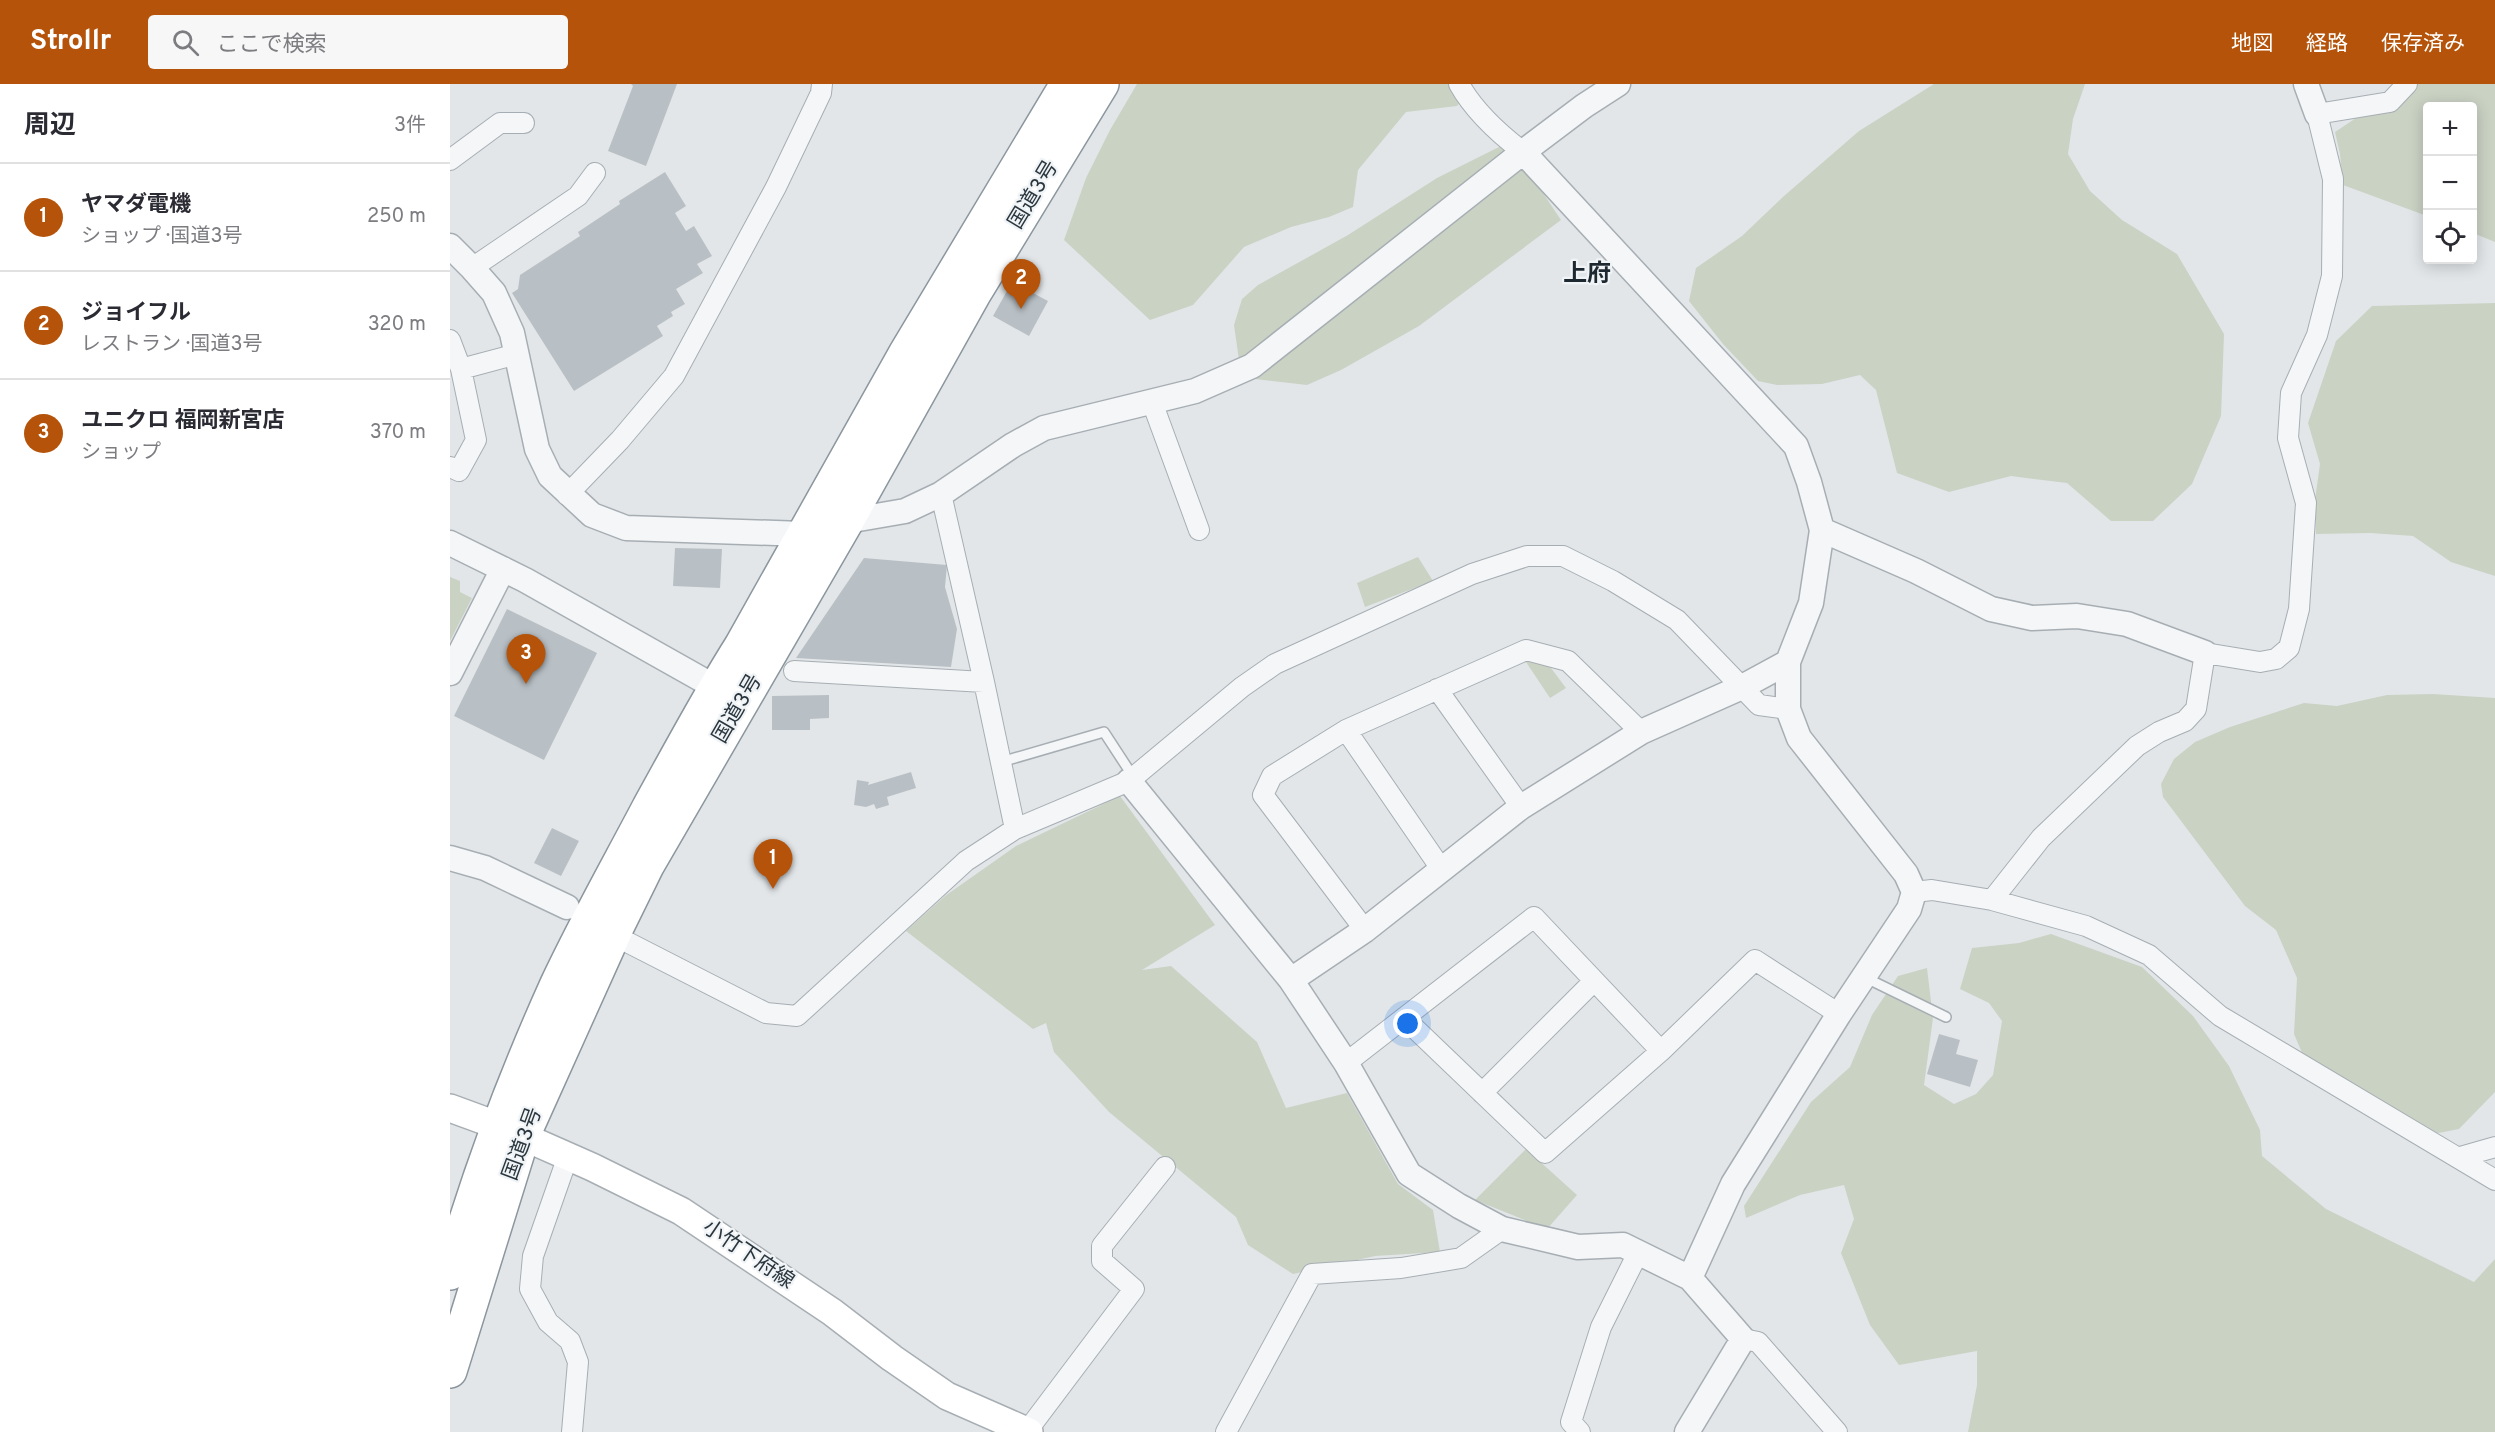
<!DOCTYPE html>
<html lang="ja">
<head>
<meta charset="utf-8">
<style>
	:root { --surface:#fff; --page:#f7f7f7; --text:#2b2b33; --muted:#7c7c81; --line:#e1e1e2; --accent:#b45309 }
	body { margin:0; font-family:Overpass,"Noto Sans JP",sans-serif; background:var(--page); color:var(--text) }
	.controls { position:absolute; right:18px; top:18px; display:grid; overflow:hidden; border-radius:6px; box-shadow:0 3px 15px #0003 }
	.controls button { width:54px; height:54px; display:grid; place-items:center; padding:0; border:0; border-bottom:2px solid var(--line); background:var(--surface); color:var(--text); font:30px sans-serif }
	.you { position:absolute; left:958px; top:940px; width:21px; height:21px; margin:-15px; border:4px solid #fff; border-radius:50%; background:#1a73e8; box-shadow:0 0 0 9px #1a73e833 }
	.badge { display:grid; place-items:center; width:39px; height:39px; border-radius:50%; background:var(--accent); color:#fff; font-size:20px; font-weight:700 }
	.pin { position:absolute; translate:-50% -50px; filter:drop-shadow(0 2px 3px #0008) }
	.pin::after { content:''; position:absolute; top:32px; width:21px; height:18px; background:inherit; clip-path:polygon(0 0,100% 0,50% 100%) }
	.list { margin:0; padding:0; list-style:none }
	h2 { display:flex; justify-content:space-between; align-items:center; height:78px; margin:0; padding:0 24px; font-size:26px }
	h2 small { font-size:20px; font-weight:400; color:var(--muted) }
	.list li { display:grid; grid-template-columns:39px 1fr auto; gap:18px; align-items:center; box-sizing:border-box; height:108px; padding:0 24px; border-top:2px solid var(--line) }
	.list b { display:block; font-size:22px; white-space:nowrap }
	.list p { margin:0; font-size:20px; white-space:nowrap; color:var(--muted) }
	.list em { font-size:20px; font-style:normal; color:var(--muted) }
	.icon { flex:none; width:33px; height:33px; fill:none; stroke:currentColor; stroke-width:2; stroke-linecap:round; stroke-linejoin:round }
	.map { position:relative; flex:none; width:2045px; height:1348px; overflow:hidden }
	header { display:flex; align-items:center; gap:36px; box-sizing:border-box; height:84px; padding:0 30px; background:var(--accent); color:#fff }
	header strong { font-size:28px }
	nav { display:flex; gap:33px; margin-inline-start:auto; font-size:21px }
	.search { width:420px; height:54px; background:var(--page); display:flex; align-items:center; gap:15px; box-sizing:border-box; padding:0 21px; border-radius:6px; color:var(--muted); font-size:22px }
	main { display:flex }
	aside { flex:1; background:var(--surface) }
	.map>svg:first-child { display:block }
	.green { fill:#cad2c4 }
	.building { fill:#b9c0c5 }
	.lines { fill:none; stroke-linecap:round; stroke-linejoin:round }
	.service-casing { stroke:#a7aeb3; stroke-width:12 }
	.minor-casing { stroke:#a7aeb3; stroke-width:22 }
	.tertiary-casing { stroke:#a7aeb3; stroke-width:27 }
	.secondary-casing { stroke:#a7aeb3; stroke-width:30 }
	.trunk-casing { stroke:#8b969e; stroke-width:36 }
	.service { stroke:#f4f6f8; stroke-width:9 }
	.minor { stroke:#f4f6f8; stroke-width:20 }
	.tertiary { stroke:#f4f6f8; stroke-width:24 }
	.secondary { stroke:#fff; stroke-width:27 }
	.trunk { stroke:#fff; stroke-width:33 }
	.labels { text-anchor:middle; dominant-baseline:central; stroke-width:4.5; stroke-linejoin:round; paint-order:stroke }
	.street-label { font-size:21px; fill:#2b373f; stroke:#f1f4f6 }
	.quarter-label { font-size:24px; font-weight:bold; fill:#1e2830; stroke:#f1f4f6 }
</style>
</head>
<body>
<header>
<strong>Strollr</strong>
<div class="search"><svg class="icon" aria-label="search" viewBox="0 0 24 24"><circle cx="10" cy="10" r="6"/><path d="M15 15l6 6"/></svg>ここで検索</div>
<nav><a>地図</a><a>経路</a><a>保存済み</a></nav>
</header>
<main>
<aside>
<h2>周辺<small>3件</small></h2>
<ul class="list">
<li><span class="badge">1</span><div><b>ヤマダ電機</b><p>ショップ · 国道3号</p></div><em>250 m</em></li>
<li><span class="badge">2</span><div><b>ジョイフル</b><p>レストラン · 国道3号</p></div><em>320 m</em></li>
<li><span class="badge">3</span><div><b>ユニクロ 福岡新宮店</b><p>ショップ</p></div><em>370 m</em></li>
</ul>
</aside>
<div class="map">
<svg width="2045" height="1348" viewBox="0 0 2045 1348">
	<rect width="100%" height="100%" fill="#e2e6e9"/>
	<path class="green" d="M 687,0 L 1023,0 L 1007,22 L 956,28 L 908,86 L 903,123 L 879,133 L 841,143 L 794,163 L 743,221 L 700,236 L 614,156 L 636,94 L 660,46 Z
		M 1484,0 L 1635,0 L 1623,35 L 1618,70 L 1640,107 L 1672,136 L 1727,170 L 1774,250 L 1771,332 L 1742,400 L 1703,437 L 1661,437 L 1617,399 L 1561,392 L 1499,408 L 1447,389 L 1426,306 L 1410,291 L 1372,300 L 1327,301 L 1308,297 L 1273,260 L 1239,217 L 1246,184 L 1292,152 L 1334,112 L 1409,47 Z
		M 1957,0 L 2045,0 L 2045,158 L 2023,149 L 2022,22 L 1978,22 L 1977,132 L 1893,101 L 1890,70 L 1885,48 Z
		M 1059,58 L 1111,136 L 969,242 L 891,286 L 857,301 L 805,295 L 789,276 L 784,241 L 792,215 L 808,201 L 898,151 L 987,94 Z
		M 2045,219 L 2045,492 L 2001,478 L 1963,452 L 1920,449 L 1866,450 L 1865,416 L 1870,380 L 1858,339 L 1886,257 L 1922,222 Z
		M 968,473 L 983,497 L 915,523 L 907,499 Z
		M 0,493 L 10,497 L 10,508 L 22,514 L 0,557 Z
		M 1074,575 L 1095,576 L 1116,604 L 1100,614 Z
		M 1983,610 L 2045,614 L 2045,1008 L 2009,1045 L 1973,1052 L 1853,971 L 1844,950 L 1847,894 L 1826,846 L 1795,822 L 1713,713 L 1711,700 L 1724,675 L 1745,658 L 1780,643 L 1854,619 L 1887,622 L 1937,611 Z
		M 670,712 L 765,841 L 692,886 L 721,882 L 807,958 L 836,1024 L 897,1009 L 948,1100 L 983,1126 L 990,1168 L 925,1172 L 843,1190 L 798,1161 L 786,1133 L 659,1028 L 604,968 L 596,939 L 583,945 L 456,847 L 495,812 L 566,762 Z
		M 1601,850 L 1692,883 L 1743,932 L 1779,982 L 1810,1046 L 1812,1072 L 1876,1125 L 2024,1198 L 2045,1175 L 2045,1348 L 1518,1348 L 1527,1301 L 1527,1267 L 1449,1281 L 1420,1241 L 1391,1169 L 1404,1135 L 1394,1101 L 1350,1111 L 1296,1134 L 1294,1122 L 1361,1018 L 1400,983 L 1422,931 L 1448,892 L 1477,884 L 1483,934 L 1474,1001 L 1504,1020 L 1526,1010 L 1543,991 L 1552,937 L 1539,919 L 1510,905 L 1522,864 L 1569,859 Z
		M 1076,1065 L 1127,1111 L 1097,1145 L 1025,1116 Z"/>
	<path class="building" d="M 181,0 L 227,0 L 196,82 L 158,67 L 183,2 Z
		M 215,88 L 236,122 L 225,129 L 236,147 L 244,142 L 262,172 L 247,180 L 253,189 L 226,205 L 235,220 L 221,228 L 223,232 L 207,242 L 213,252 L 124,307 L 62,209 L 68,205 L 70,191 L 130,152 L 128,148 L 170,120 L 169,117 Z
		M 562,198 L 598,217 L 579,252 L 543,232 Z
		M 225,464 L 272,465 L 270,504 L 223,502 Z
		M 414,474 L 497,481 L 495,503 L 507,545 L 501,583 L 346,574 Z
		M 57,525 L 147,569 L 94,676 L 4,632 Z
		M 379,611 L 379,634 L 360,635 L 360,646 L 322,646 L 322,612 Z
		M 461,688 L 466,704 L 437,713 L 439,721 L 426,725 L 424,720 L 416,723 L 404,721 L 407,696 L 419,698 L 418,701 Z
		M 102,744 L 129,757 L 111,792 L 84,779 Z
		M 1489,950 L 1510,956 L 1506,970 L 1528,976 L 1520,1003 L 1477,990 Z"/>
	<g class="lines">
		<defs>
			<path id="service" d="M 551,678 L 654,648 L 684,694
				M 1414,893 L 1496,933"/>
			<path id="minor" d="M 1009,0 C 1024,27 1048,49 1073,68
				M 0,76 L 50,39 L 74,39
				M 22,184 L 128,112 L 145,89
				M 0,256 L 11,285 L 26,356 L 9,387 L 0,383
				M 11,285 L 67,270
				M 702,318 L 749,446
				M 491,410 L 534,598 L 565,745
				M 117,411 L 170,356 L 224,292 L 326,103 L 371,9 L 372,0
				M 344,587 L 534,598
				M 987,605 L 1071,723
				M 896,646 L 992,786
				M 1464,808 L 1482,806 L 1542,816 L 1636,842 L 1699,871 L 1770,932 L 2045,1096
				M 1542,816 L 1591,754 L 1687,662 L 1709,648 L 1735,637 L 1746,625 L 1755,569 L 1810,578 L 1826,575 L 1839,564 L 1849,525 L 1856,419 L 1838,354 L 1841,309 L 1867,251 L 1882,192 L 1883,95 L 1867,30 L 1940,18 L 1957,0
				M 915,846 L 813,711 L 822,692 L 896,646 L 1076,566 L 1118,577 L 1191,648
				M 179,859 L 316,929 L 347,932 L 516,777 L 565,745 L 679,697 L 792,603 L 825,580 L 1022,490 L 1077,472 L 1113,472 L 1163,497 L 1227,536 L 1309,621 L 1338,625
				M 954,934 L 1095,1069 L 1211,967 L 1305,876 L 1389,930
				M 896,979 L 1084,833 L 1211,967
				M 1032,1009 L 1144,897
				M 118,1072 L 83,1172 L 80,1205 L 98,1238 L 120,1257 L 128,1278 L 122,1348
				M 2010,1073 L 2045,1063
				M 1293,1255 L 1308,1258 L 1387,1348
				M 577,1347 L 684,1205 L 652,1177 L 652,1162 L 715,1083
				M 776,1348 L 862,1190 L 951,1184 L 1011,1174 L 1052,1145
				M 1130,1348 L 1121,1338 L 1151,1243 L 1188,1169"/>
			<path id="tertiary" d="M 1856,0 L 1867,30
				M 1073,68 L 1346,362 L 1359,398 L 1372,446 L 1361,519 L 1338,578 L 1338,625 L 1349,654 L 1456,790 L 1464,808 L 1459,825 L 1389,930 L 1283,1100 L 1240,1194 L 1293,1255 L 1237,1348
				M 0,162 L 22,184 L 44,209 L 62,249 L 87,365 L 100,392 L 142,431 L 176,444 L 353,450 L 397,437 L 455,427 L 491,410 L 563,361 L 594,344 L 745,307 L 802,282 L 1073,68 L 1134,22 L 1168,0
				M 1372,446 L 1466,487 L 1541,525 L 1582,534 L 1627,532 L 1677,540 L 1755,569
				M 0,459 L 75,496 L 265,603
				M 0,589 L 53,485
				M 679,697 L 841,896 L 896,979 L 959,1090 L 1009,1122 L 1052,1145 L 1128,1163 L 1173,1161 L 1240,1194
				M 0,774 L 35,784 L 117,823
				M 841,896 L 915,846 L 1071,723 L 1191,648 L 1292,603 L 1338,578"/>
			<path id="secondary" d="M 0,1024 L 49,1042 L 142,1083 L 231,1127 L 382,1228 L 442,1274 L 497,1312 L 579,1348"/>
			<path id="trunk" d="M 0,1189 C 28,1091 65,993 107,900 C 135,840 168,782 199,723 C 229,669 258,614 291,562 L 455,270 L 617,0
				M 0,1287 L 73,1052 L 168,841 L 197,782 L 397,437 L 524,210 L 652,0"/>
		</defs>
		<use href="#service" class="service-casing"/>
		<use href="#minor" class="minor-casing"/>
		<use href="#tertiary" class="tertiary-casing"/>
		<use href="#secondary" class="secondary-casing"/>
		<use href="#trunk" class="trunk-casing"/>
		<use href="#service" class="service"/>
		<use href="#minor" class="minor"/>
		<use href="#tertiary" class="tertiary"/>
		<use href="#secondary" class="secondary"/>
		<use href="#trunk" class="trunk"/>
	</g>
	<g class="labels">
		<g class="street-label">
			<text transform="translate(584 111) rotate(-59)">国道3号</text>
			<text transform="translate(288 625) rotate(-60)">国道3号</text>
			<text transform="translate(73 1060) rotate(-70)">国道3号</text>
			<text transform="translate(298 1171) rotate(34)">小竹下府線</text>
		</g>
		<g class="quarter-label">
			<text x="1137" y="191">上府</text>
		</g>
	</g>
</svg>
<div class="controls">
<button>+</button>
<button>−</button>
<button><svg class="icon" aria-label="locate" viewBox="0 0 24 24"><circle cx="12" cy="12" r="6"/><path d="M12 2v4M12 18v4M2 12h4M18 12h4"/></svg></button>
</div>
<div class="you"></div>
<div class="pin badge" style="left:323px;top:805px">1</div>
<div class="pin badge" style="left:571px;top:225px">2</div>
<div class="pin badge" style="left:76px;top:600px">3</div>
</div>
</main>
</body>
</html>
